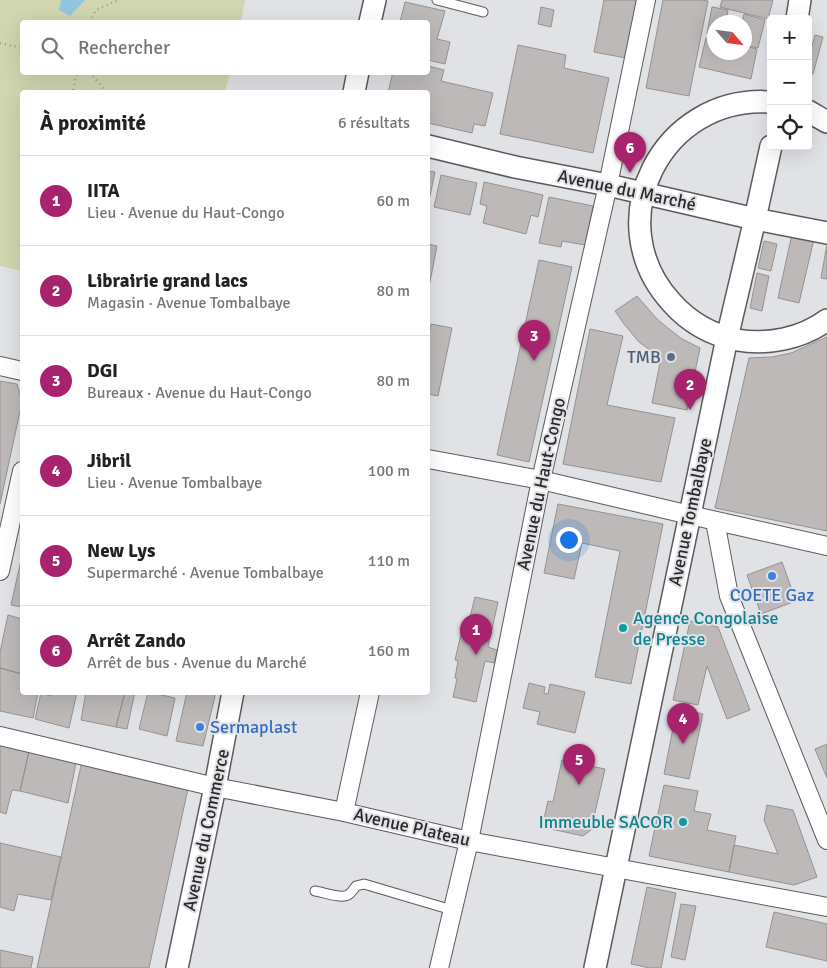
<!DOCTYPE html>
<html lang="fr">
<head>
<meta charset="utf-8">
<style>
	:root { --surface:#fff; --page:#f6f6f6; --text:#222; --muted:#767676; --line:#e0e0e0; --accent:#a8236e }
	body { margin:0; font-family:Signika,sans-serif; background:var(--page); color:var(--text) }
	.controls { position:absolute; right:15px; top:15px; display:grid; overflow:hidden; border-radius:5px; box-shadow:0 5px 20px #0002 }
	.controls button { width:45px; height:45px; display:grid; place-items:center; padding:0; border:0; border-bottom:1px solid var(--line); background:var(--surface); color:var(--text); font:25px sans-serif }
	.compass { position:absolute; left:707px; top:15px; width:45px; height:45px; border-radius:50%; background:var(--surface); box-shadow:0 5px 20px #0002; rotate:118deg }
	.you { position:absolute; left:568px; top:539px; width:18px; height:18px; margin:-12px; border:4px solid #fff; border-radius:50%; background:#1a73e8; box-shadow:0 0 0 8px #1a73e833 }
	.badge { display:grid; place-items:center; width:32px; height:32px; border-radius:50%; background:var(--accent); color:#fff; font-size:16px; font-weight:700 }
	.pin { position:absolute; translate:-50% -41px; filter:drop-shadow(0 1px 2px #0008) }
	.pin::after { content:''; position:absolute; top:26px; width:18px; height:15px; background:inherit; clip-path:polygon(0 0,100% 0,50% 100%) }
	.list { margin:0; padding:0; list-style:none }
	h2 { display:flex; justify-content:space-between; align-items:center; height:65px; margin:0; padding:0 20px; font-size:21px }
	h2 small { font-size:16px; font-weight:400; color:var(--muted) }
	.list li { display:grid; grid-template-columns:32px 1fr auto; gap:15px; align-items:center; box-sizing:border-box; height:90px; padding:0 20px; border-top:1px solid var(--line) }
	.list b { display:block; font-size:19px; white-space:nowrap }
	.list p { margin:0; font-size:16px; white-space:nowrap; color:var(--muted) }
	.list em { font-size:16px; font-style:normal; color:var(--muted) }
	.icon { flex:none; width:28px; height:28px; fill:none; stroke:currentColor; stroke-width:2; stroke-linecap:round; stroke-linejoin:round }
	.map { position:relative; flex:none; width:827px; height:968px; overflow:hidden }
	.search { position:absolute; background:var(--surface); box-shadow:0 5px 20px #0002; left:20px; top:20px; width:410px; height:55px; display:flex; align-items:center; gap:12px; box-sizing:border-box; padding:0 18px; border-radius:5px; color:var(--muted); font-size:19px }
	.panel { position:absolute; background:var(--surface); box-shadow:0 5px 20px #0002; left:20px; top:90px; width:410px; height:605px; border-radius:5px }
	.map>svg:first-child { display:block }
	.green { fill:#d0d6af }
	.water { fill:#93c5e1 }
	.building { fill:#bcb9b8; stroke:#959290 }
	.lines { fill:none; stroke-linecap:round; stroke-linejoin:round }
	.service-casing { stroke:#5b5b5e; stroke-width:11 }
	.minor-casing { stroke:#5b5b5e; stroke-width:20 }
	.tertiary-casing { stroke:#5b5b5e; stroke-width:24 }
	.path { stroke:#9a9b9d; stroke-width:2.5; stroke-dasharray:1 4; stroke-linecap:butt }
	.service { stroke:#fff; stroke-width:9 }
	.minor { stroke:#fff; stroke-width:18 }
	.tertiary { stroke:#fff; stroke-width:21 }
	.service-dot { fill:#5c6f8a; stroke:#e1e2e5; stroke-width:2 }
	.shop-dot { fill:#3f7fe0; stroke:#e1e2e5; stroke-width:2 }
	.culture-dot { fill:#0f9aa8; stroke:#e1e2e5; stroke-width:2 }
	.labels { text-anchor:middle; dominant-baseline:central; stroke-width:4; stroke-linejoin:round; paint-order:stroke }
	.street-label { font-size:18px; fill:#292a2b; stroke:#e1e2e5 }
	.service-label { font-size:18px; fill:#4e5e75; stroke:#e1e2e5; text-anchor:end }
	.shop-label { font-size:18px; fill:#366cbe; stroke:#e1e2e5 }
	.culture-label { font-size:18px; fill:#0d838f; stroke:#e1e2e5; text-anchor:start }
</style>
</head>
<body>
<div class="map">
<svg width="827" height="968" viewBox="0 0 827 968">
	<rect width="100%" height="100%" fill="#e1e2e5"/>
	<path class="green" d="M 0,0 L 245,0 L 241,22 L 22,22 L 22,72 L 230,73 L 225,92 L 22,92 L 22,271 L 0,266 Z"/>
	<path class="water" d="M 61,0 L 85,0 L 70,16 L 59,10 Z"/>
	<path class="building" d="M 604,0 L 638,0 L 626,58 L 594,52 Z
		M 663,0 L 701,0 L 708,1 L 689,96 L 646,88 Z
		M 722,0 L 773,0 L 768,19 L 720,7 Z
		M 405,2 L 445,11 L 437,39 L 450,42 L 445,64 L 428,60 L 428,22 L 400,22 Z
		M 541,7 L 554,10 L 551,27 L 538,24 Z
		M 712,7 L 728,10 L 726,22 L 714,22 L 714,35 L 707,34 Z
		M 744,14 L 765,20 L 758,48 L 744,45 L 744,22 L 742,22 Z
		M 815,35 L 823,37 L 813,74 L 808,73 L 808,60 Z
		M 706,38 L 714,40 L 714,52 L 744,52 L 744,46 L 757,49 L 751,79 L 699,67 Z
		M 518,45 L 566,55 L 564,68 L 609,78 L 593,153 L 500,134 Z
		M 428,66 L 444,70 L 441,81 L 493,93 L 485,126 L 474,124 L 472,133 L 428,123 L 428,92 L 388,92 L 393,72 L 428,72 Z
		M 428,171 L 435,172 L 430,196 L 428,196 Z
		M 441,175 L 477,183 L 470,215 L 434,207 Z
		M 484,182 L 543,195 L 538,217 L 531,215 L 526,234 L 483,223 L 487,206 L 480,204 Z
		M 549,197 L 593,206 L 585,245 L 562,241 L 561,247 L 539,243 Z
		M 792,234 L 814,239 L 799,303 L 778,298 Z
		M 764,241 L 777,244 L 771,271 L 758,268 Z
		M 428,244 L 437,246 L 428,292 Z
		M 827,244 L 827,279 L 821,278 Z
		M 539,260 L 572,267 L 529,462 L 497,455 Z
		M 757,273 L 769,276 L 762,311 L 750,308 Z
		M 637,296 L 656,318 L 669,329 L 682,339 L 700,348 L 687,410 L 652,403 L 661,358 L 639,342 L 624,324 L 615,311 Z
		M 431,324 L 452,328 L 438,396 L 428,394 L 428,341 Z
		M 590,329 L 623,336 L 607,405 L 675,418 L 661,482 L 563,464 Z
		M 827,337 L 827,531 L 715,508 L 749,358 L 772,357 L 791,353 Z
		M 0,381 L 17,384 L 22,402 L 0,504 Z
		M 558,504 L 663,524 L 631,684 L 595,677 L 620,551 L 582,543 L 574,579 L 544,573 Z
		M 22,556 L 22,607 L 11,605 Z
		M 782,562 L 796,601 L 761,614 L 747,575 Z
		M 475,597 L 498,602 L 488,647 L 497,650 L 494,663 L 485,661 L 476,702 L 453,697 L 457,679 L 455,678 L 458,661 L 455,660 L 461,634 L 464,635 L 468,617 L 470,617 Z
		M 8,615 L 22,619 L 22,674 L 0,668 L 0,652 Z
		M 690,621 L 718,627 L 750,710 L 727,719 L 707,666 L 698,705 L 673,700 Z
		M 0,668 L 22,674 L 22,692 L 38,692 L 33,718 L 0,711 Z
		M 529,683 L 545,687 L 544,693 L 548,694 L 550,684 L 585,692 L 575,733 L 537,724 L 540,712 L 523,708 Z
		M 51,692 L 77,692 L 69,728 L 35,719 L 41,693 L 51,696 Z
		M 86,692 L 125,692 L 116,727 L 81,720 Z
		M 125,692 L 135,692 L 127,729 L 116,727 Z
		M 148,692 L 175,698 L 167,736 L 139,729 Z
		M 187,692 L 216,692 L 203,746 L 176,741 Z
		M 677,708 L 703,714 L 689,779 L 664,774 Z
		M 0,744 L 30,747 L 20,791 L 12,790 L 6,814 L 0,812 Z
		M 827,744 L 827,778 L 815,749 Z
		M 30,747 L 77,758 L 68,803 L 20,791 Z
		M 562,760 L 605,769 L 591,830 L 583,836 L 542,827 L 548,801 L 553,802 Z
		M 82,761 L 189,784 L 149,968 L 37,968 Z
		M 664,785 L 698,791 L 694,811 L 711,814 L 707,830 L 736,836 L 729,872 L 649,856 Z
		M 767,805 L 793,810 L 817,877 L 794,885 L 729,872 L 734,845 L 778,854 L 764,820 Z
		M 0,843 L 61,857 L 51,900 L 18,894 L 14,911 L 0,907 Z
		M 647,887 L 676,893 L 661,968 L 650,968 L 631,964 Z
		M 681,904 L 696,906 L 685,960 L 671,957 Z
		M 774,912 L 827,924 L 827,961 L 766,947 Z
		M 0,950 L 33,957 L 31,968 L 0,968 Z"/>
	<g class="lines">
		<defs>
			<path id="service" d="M 437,0 L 483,12
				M 315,891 C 323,892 341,899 348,895 C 351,893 354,889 356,886 L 364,884 L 452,910"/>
			<path id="minor" d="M 0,366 L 22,371
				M 428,459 L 541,480 L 690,515 L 827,546
				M 715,521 L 729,596 L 827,840
				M 0,571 L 22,471
				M 0,736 L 215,787 L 344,812 L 469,841 L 827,907
				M 344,812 L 370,692
				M 439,968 L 469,841 L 541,480 L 608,185 L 646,0"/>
			<path id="tertiary" d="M 797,19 L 800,0
				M 370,22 L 375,0
				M 354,92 L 358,72
				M 771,102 C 662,94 597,222 672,303 C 689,322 712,335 737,340 C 768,345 801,339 827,320
				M 808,111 L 827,122
				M 428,146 L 515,167 L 608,185 L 755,219 L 827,233
				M 177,968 L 215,787 L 233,692
				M 595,968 L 727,338 L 755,219 L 771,146"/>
		</defs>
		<use href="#service" class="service-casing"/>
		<use href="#minor" class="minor-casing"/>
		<use href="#tertiary" class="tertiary-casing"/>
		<path class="path" d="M 90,22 L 96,10 L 118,0
			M 0,43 L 22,48
			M 90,72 L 105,91 L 109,92
			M 73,90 L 77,72"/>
		<use href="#service" class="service"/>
		<use href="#minor" class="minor"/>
		<use href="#tertiary" class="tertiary"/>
	</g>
	<circle class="service-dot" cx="671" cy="357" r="5"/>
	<g class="shop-dot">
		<circle cx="772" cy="576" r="5"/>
		<circle cx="200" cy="727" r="5"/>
	</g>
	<g class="culture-dot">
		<circle cx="623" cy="628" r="5"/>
		<circle cx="683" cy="822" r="5"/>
	</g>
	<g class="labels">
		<g class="street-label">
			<text transform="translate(627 190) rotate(12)">Avenue du Marché</text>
			<text transform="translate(541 484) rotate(-78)">Avenue du Haut-Congo</text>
			<text transform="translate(690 512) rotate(-78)">Avenue Tombalbaye</text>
			<text transform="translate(412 827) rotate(13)">Avenue Plateau</text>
			<text transform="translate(206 830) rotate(-78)">Avenue du Commerce</text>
		</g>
		<g class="service-label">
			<text x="661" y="357">TMB</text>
		</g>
		<g class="shop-label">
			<text x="772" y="595">COETE Gaz</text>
			<text x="210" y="727" text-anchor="start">Sermaplast</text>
		</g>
		<g class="culture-label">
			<text x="633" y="618">Agence Congolaise<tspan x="633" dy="21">de Presse</tspan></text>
			<text x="673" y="822" text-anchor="end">Immeuble SACOR</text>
		</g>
	</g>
</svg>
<div class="controls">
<button>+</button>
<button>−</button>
<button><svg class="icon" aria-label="locate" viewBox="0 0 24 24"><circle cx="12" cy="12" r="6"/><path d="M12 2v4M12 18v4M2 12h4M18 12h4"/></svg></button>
</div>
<svg class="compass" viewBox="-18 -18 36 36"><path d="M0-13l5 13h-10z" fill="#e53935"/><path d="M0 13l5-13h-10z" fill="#767676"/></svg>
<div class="you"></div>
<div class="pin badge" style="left:476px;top:655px">1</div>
<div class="pin badge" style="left:690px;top:410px">2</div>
<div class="pin badge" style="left:534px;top:361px">3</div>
<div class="pin badge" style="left:683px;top:744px">4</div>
<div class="pin badge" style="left:579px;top:785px">5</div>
<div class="pin badge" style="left:630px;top:173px">6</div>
<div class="search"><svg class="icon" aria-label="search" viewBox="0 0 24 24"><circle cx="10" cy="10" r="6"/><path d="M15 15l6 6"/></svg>Rechercher</div>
<section class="panel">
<h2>À proximité<small>6 résultats</small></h2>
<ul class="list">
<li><span class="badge">1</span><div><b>IITA</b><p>Lieu · Avenue du Haut-Congo</p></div><em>60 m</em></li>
<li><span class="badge">2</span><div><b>Librairie grand lacs</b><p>Magasin · Avenue Tombalbaye</p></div><em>80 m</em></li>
<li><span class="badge">3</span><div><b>DGI</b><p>Bureaux · Avenue du Haut-Congo</p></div><em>80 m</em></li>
<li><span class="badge">4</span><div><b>Jibril</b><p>Lieu · Avenue Tombalbaye</p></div><em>100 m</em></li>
<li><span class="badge">5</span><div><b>New Lys</b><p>Supermarché · Avenue Tombalbaye</p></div><em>110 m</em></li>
<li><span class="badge">6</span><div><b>Arrêt Zando</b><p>Arrêt de bus · Avenue du Marché</p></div><em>160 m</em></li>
</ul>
</section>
</div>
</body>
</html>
